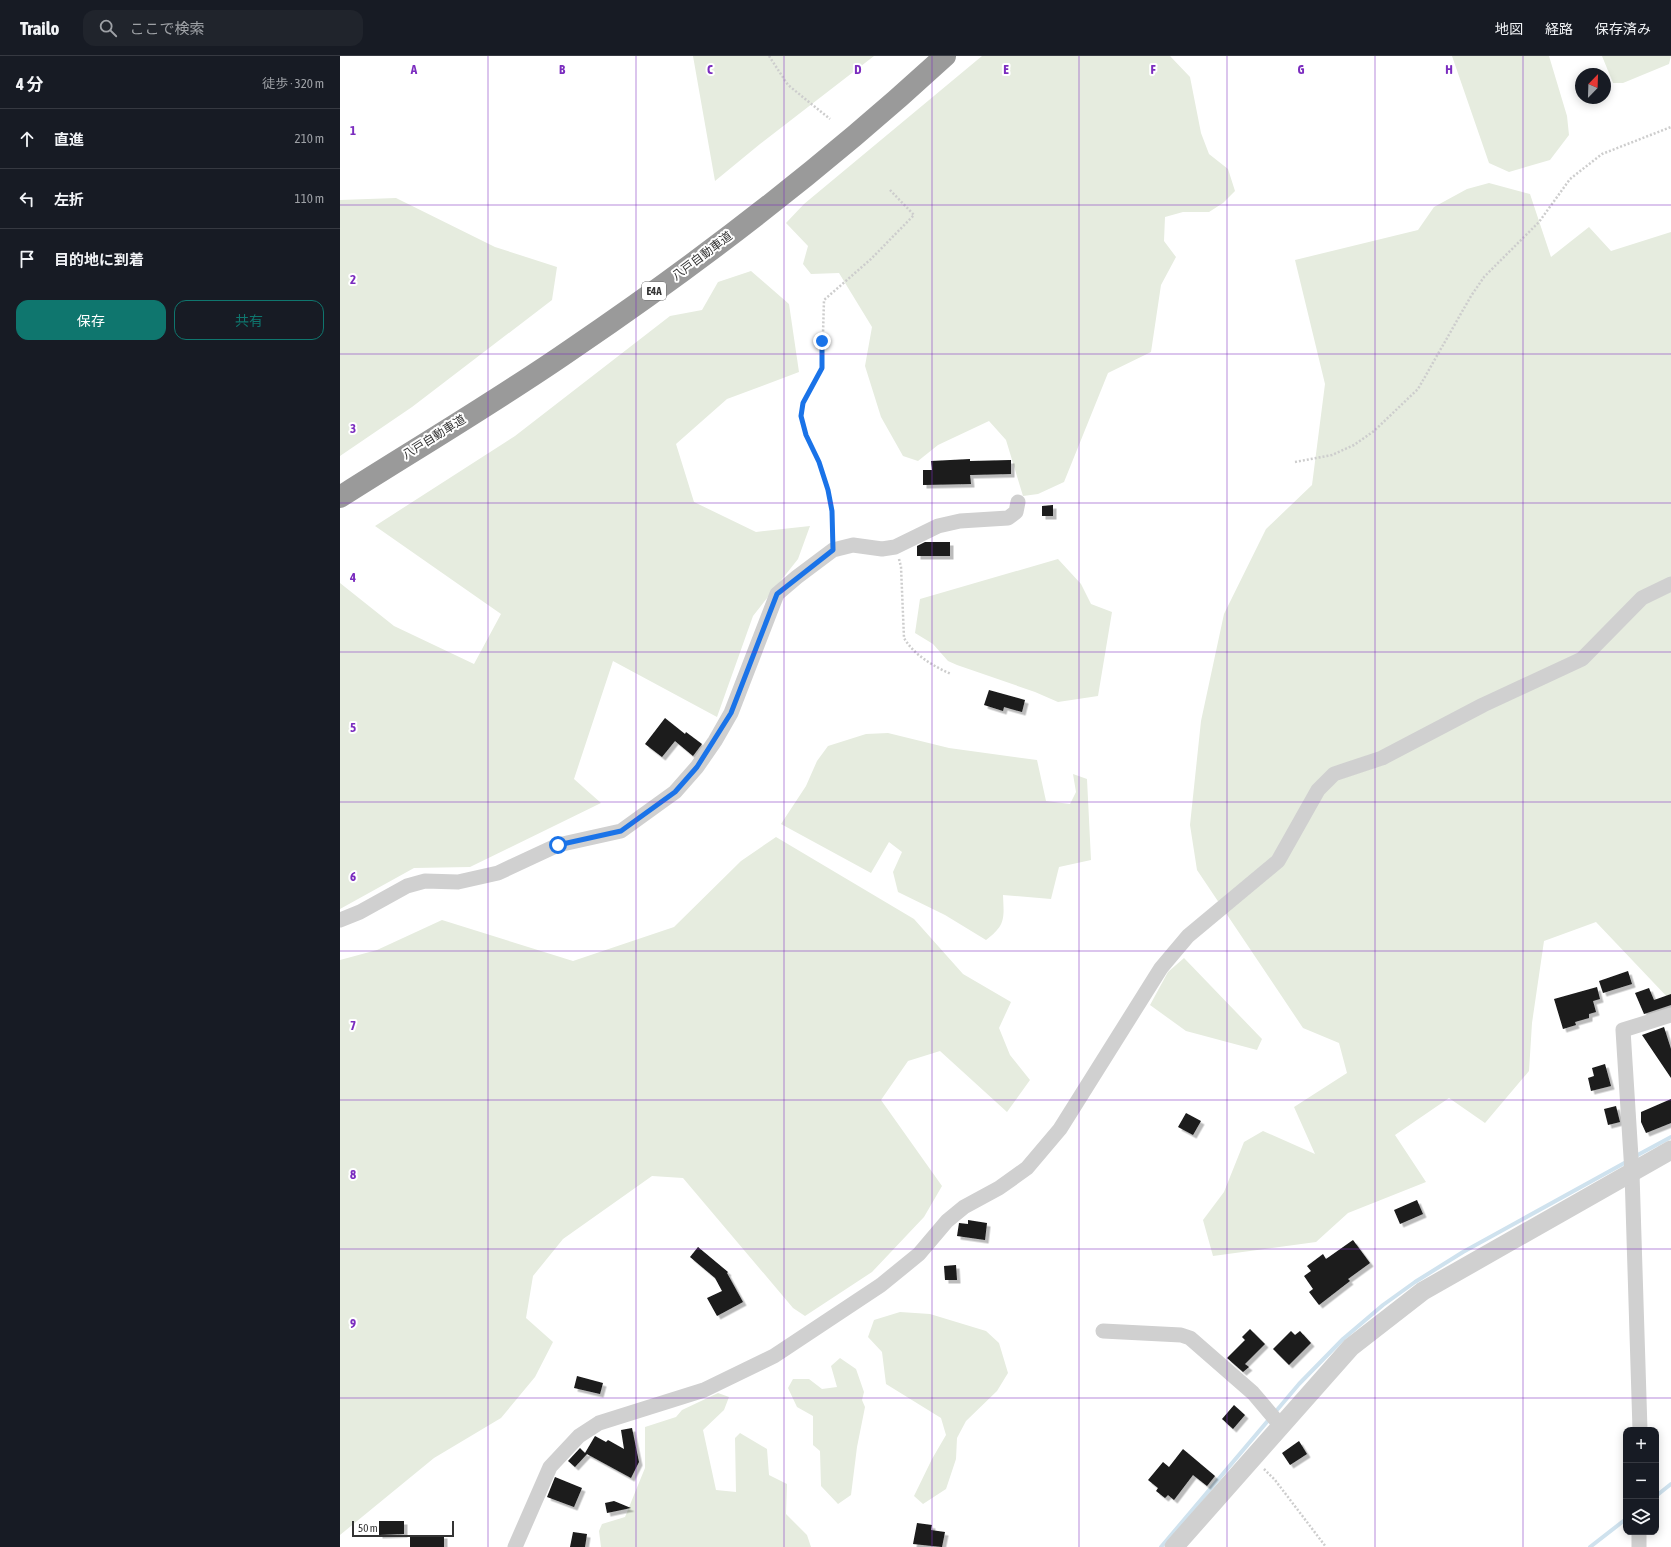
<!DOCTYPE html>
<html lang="ja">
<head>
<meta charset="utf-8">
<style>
	:root { --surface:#171b24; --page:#20242c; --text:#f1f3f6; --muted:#9ea1a6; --line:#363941; --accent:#0f766e }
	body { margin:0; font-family:"Asap Condensed","Noto Sans JP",sans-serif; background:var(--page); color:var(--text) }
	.controls { position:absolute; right:12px; bottom:12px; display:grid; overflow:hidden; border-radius:8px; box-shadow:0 2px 10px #0003 }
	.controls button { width:36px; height:36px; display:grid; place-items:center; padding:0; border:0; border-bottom:1px solid var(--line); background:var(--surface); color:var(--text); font:20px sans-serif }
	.compass { position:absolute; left:1235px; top:12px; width:36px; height:36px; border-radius:50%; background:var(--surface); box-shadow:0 2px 10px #0003; rotate:23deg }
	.scale { position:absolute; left:12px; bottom:10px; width:102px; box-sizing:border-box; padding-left:4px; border:2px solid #333; border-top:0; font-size:11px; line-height:14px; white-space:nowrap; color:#333; -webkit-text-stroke:3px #fff; paint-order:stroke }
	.stop { position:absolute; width:12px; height:12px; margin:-9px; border:3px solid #1a73e8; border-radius:50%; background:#fff }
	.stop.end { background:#1a73e8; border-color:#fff; box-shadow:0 1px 4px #0008 }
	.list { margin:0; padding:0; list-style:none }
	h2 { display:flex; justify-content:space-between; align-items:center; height:52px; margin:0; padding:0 16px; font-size:17px }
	h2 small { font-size:13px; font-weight:400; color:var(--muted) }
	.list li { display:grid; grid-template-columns:26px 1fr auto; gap:12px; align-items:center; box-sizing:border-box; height:60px; padding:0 16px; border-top:1px solid var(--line) }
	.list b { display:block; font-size:15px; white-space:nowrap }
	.list em { font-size:13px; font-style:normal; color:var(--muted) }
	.actions { display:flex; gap:8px; padding:12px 16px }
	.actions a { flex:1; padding:9px 0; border:1px solid var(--accent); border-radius:12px; text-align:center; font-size:14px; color:var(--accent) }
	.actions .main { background:var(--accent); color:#fff }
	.icon { flex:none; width:22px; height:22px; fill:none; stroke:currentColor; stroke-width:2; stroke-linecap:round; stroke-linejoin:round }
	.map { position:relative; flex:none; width:1331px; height:1491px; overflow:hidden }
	header { display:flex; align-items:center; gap:24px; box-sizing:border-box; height:56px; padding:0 20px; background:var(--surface); border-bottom:1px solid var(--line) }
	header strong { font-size:19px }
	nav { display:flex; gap:22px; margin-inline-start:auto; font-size:14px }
	.search { width:280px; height:36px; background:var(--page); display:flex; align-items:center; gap:10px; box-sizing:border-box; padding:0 14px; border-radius:12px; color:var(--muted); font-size:15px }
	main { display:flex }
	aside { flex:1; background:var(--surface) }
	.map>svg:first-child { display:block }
	.green { fill:#e6ecdf }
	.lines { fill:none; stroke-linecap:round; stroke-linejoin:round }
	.stream { stroke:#cfe2ee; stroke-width:4 }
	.building { fill:#1a1a1a; filter:url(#shadow) }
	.path { stroke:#cdcdcd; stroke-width:2.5; stroke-dasharray:2 2; stroke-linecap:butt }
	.minor { stroke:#d0d0d0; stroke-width:15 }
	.tertiary { stroke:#d0d0d0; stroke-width:19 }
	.motorway { stroke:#9a9a9a; stroke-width:22 }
	.route { stroke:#1a73e8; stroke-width:5 }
	.grid { fill:none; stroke:#7b2cbf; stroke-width:1; stroke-opacity:0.55 }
	.labels { text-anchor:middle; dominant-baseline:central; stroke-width:4; stroke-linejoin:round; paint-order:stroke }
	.shield { fill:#fff; stroke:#707070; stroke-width:1 }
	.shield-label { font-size:11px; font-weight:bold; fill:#333 }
	.street-label { font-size:12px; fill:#333; stroke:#fff }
	.grid-label { font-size:13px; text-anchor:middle; font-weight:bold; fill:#7b2cbf; stroke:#fff; stroke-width:4; stroke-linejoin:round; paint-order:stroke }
</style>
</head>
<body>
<header>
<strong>Trailo</strong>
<div class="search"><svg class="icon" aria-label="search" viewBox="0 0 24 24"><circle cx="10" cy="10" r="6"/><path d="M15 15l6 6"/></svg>ここで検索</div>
<nav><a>地図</a><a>経路</a><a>保存済み</a></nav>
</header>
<main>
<aside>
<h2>4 分<small>徒歩 · 320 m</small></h2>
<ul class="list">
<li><svg class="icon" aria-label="ahead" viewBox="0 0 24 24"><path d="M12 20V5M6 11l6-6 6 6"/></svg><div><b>直進</b></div><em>210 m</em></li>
<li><svg class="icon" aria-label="left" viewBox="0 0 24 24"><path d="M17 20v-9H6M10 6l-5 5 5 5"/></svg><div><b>左折</b></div><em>110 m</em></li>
<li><svg class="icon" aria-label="arrive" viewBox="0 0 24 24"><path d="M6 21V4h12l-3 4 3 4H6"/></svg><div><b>目的地に到着</b></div></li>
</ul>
<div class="actions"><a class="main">保存</a><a>共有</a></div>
</aside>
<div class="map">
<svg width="1331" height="1491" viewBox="0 0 1331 1491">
	<defs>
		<filter id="shadow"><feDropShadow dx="3.5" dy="3.5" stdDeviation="0" flood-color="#0004"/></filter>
	</defs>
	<rect width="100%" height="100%" fill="#fff"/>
	<path class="green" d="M 353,0 L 534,0 L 420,88 L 375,125 Z
		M 642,0 L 830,0 L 850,21 L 861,77 L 869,98 L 888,113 L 895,135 L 883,147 L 869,156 L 843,156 L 825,161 L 824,185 L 836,201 L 821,229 L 811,296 L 768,317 L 724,426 L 698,438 L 683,440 L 666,384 L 649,365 L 598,389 L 578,405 L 563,400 L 541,361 L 525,310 L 532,271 L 499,217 L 471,218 L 463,208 L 468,190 L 446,167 L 464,148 Z
		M 1112,0 L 1209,0 L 1227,60 L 1229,79 L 1210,104 L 1169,116 L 1149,107 Z
		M 1262,0 L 1331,0 L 1329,8 L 1283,27 L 1273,27 Z
		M 1149,127 L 1190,138 L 1211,201 L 1249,171 L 1271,195 L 1331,176 L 1331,945 L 1256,866 L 1204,885 L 1192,967 L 1189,1015 L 1145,1067 L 1109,1042 L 1055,1079 L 1086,1126 L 1008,1157 L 976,1186 L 873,1200 L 863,1164 L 884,1136 L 904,1086 L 923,1075 L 975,1098 L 954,1051 L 1007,1017 L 999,987 L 963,972 L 857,814 L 850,769 L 861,665 L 884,558 L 926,473 L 972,429 L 985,328 L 955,204 L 1078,174 L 1094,151 L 1127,133 Z
		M 56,142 L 155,191 L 217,211 L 212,244 L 72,351 L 0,400 L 0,144 Z
		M 411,215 L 449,248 L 459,316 L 387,343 L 336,388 L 354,446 L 416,476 L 470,470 L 458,503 L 413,560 L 377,661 L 273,605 L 234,723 L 261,747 L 130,811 L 74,812 L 0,853 L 0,527 L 54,570 L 134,608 L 161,558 L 35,470 L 175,380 L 330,260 L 362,254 L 378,226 Z
		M 718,503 L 741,528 L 751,548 L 772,556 L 758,640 L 718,646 L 695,636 L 617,609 L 608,605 L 593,588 L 575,577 L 580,543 Z
		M 548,677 L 609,692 L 697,704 L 706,745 L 730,748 L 736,736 L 733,718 L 747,723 L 751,804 L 719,811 L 711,843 L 663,839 C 664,862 666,869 646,884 L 605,859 L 558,836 L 553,816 L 562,796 L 549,786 L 531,817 L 441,768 L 466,730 L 477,705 L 488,690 L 526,678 Z
		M 436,781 L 574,863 L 623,918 L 671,946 L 659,972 L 670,999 L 690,1024 L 667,1056 L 600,995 L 568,1005 L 541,1044 L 602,1130 L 584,1161 L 532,1216 L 465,1260 L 453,1252 L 343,1122 L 312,1120 L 223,1183 L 193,1220 L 186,1262 L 213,1286 L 195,1321 L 161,1362 L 94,1402 L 0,1479 L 0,904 L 37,894 L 102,864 L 233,905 L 334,871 L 401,805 Z
		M 844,902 L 922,983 L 917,994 L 846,975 L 810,949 L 828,916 Z
		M 560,1256 L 590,1258 L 646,1275 L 659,1287 L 668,1317 L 657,1335 L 626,1365 L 617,1382 L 616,1403 L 606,1433 L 583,1448 L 574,1440 L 592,1403 L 606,1379 L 601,1362 L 546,1328 L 542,1296 L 528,1281 L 534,1264 Z
		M 500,1302 L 516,1313 L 524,1336 L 522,1344 L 525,1351 L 517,1391 L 511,1439 L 498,1448 L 481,1430 L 480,1395 L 473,1389 L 473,1360 L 457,1351 L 448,1332 L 453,1323 L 469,1323 L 482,1333 L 497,1331 L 491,1310 Z
		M 378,1337 L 389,1341 L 384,1354 L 363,1374 L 376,1434 L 396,1436 L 395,1382 L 400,1377 L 427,1393 L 429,1419 L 447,1428 L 446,1458 L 467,1479 L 471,1491 L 261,1491 L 259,1475 L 262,1468 L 285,1461 L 305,1412 L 305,1371 L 336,1361 L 342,1354 Z"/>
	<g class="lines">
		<path class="stream" d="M 1294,1101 L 1331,1081
			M 1316,1440 L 1331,1428
			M 821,1491 L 959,1328 L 1003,1283 L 1043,1249 L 1075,1226 L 1123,1196 L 1288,1105
			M 1250,1491 L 1286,1463"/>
	</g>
	<path class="building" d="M 630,403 L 630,405 L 671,404 L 671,418 L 630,419 L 631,428 L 583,429 L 583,414 L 592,414 L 591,405 Z
		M 713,449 L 713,460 L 702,460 L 702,450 Z
		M 585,486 L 610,486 L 610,500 L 577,500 L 577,490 Z
		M 649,634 L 685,644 L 682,656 L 664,651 L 663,655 L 644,649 Z
		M 325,662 L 345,678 L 346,676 L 362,688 L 353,700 L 335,685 L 322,701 L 305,688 Z
		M 1288,915 L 1292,928 L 1263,937 L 1259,925 Z
		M 1257,931 L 1260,943 L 1253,945 L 1256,956 L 1249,958 L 1249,962 L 1235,966 L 1236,969 L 1223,973 L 1214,943 Z
		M 1309,932 L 1314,944 L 1331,938 L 1331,949 L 1304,958 L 1295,937 Z
		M 1324,971 L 1331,993 L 1331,1022 L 1302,979 Z
		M 1265,1008 L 1271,1030 L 1251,1035 L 1248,1022 L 1254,1020 L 1252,1012 Z
		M 1331,1043 L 1331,1067 L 1306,1077 L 1301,1066 L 1301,1056 Z
		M 1276,1050 L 1280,1066 L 1268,1069 L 1264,1053 Z
		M 846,1057 L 861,1065 L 853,1079 L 838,1071 Z
		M 1077,1144 L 1083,1158 L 1060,1168 L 1054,1154 Z
		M 628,1164 L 647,1167 L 645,1184 L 617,1180 L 619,1167 L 628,1168 Z
		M 1013,1184 L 1030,1207 L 1008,1223 L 1010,1225 L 979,1249 L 969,1236 L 973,1233 L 964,1220 L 971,1215 L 967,1210 L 983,1198 L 986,1203 Z
		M 358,1191 L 388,1216 L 387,1217 L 403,1246 L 377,1260 L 367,1242 L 382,1235 L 375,1222 L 350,1201 Z
		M 616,1209 L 617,1224 L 605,1224 L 604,1210 Z
		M 910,1273 L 925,1288 L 905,1308 L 909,1311 L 903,1316 L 887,1302 L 905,1284 L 902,1281 Z
		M 951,1275 L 955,1279 L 960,1275 L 971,1287 L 949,1309 L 933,1293 Z
		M 237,1320 L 263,1327 L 260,1338 L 234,1332 Z
		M 894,1349 L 905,1359 L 893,1373 L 882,1363 Z
		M 292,1372 L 299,1406 L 291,1422 L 245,1397 L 247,1398 L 235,1411 L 228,1405 L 240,1392 L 245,1397 L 255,1380 L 266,1386 L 268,1384 L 284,1393 L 281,1374 Z
		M 959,1385 L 967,1398 L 950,1409 L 942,1397 Z
		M 843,1393 L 875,1420 L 867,1430 L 853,1419 L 834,1444 L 828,1439 L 825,1442 L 816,1435 L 818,1432 L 808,1424 L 823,1406 L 829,1411 Z
		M 215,1421 L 242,1432 L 234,1451 L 207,1441 Z
		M 274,1445 L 291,1452 L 267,1457 L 265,1447 Z
		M 39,1465 L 64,1465 L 64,1478 L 39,1479 Z
		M 577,1467 L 592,1469 L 591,1474 L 605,1476 L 602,1491 L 573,1488 Z
		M 233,1476 L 247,1478 L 245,1491 L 230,1491 Z
		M 70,1479 L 104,1479 L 104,1491 L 70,1491 Z"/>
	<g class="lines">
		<path class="path" d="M 429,0 L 448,29 L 490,63
			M 955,406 L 992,399 L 1014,389 L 1034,375 L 1078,333 L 1131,240 L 1144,221 L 1199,166 L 1230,123 L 1262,98 L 1331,71
			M 492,481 L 492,455 L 488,434 L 479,406 L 466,379 L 461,360 L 463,347 L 482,312 L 484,244 L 531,203 L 574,159 L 550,134
			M 559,503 L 561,511 L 564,582 C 574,599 593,610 611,618
			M 924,1413 L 935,1424 L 986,1491"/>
		<path class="minor" d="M 0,864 L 20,856 L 67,830 L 85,825 L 118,826 L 158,817 L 218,789 L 281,775 L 335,736 L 357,711 L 375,685 L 391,657 L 437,538 L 457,521 L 493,494 L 513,489 L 542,493 L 555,491 L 598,470 L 620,465 L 668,462 L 676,456 L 678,446
			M 763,1275 L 841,1279 L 850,1282 L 913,1337 L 941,1370
			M 1300,1374 L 1292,1117 L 1283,974 L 1331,959
			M 175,1491 L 210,1411 L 239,1380 L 259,1367 L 364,1334 L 434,1300 L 541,1229 L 579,1198 L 607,1165 L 624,1151 L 659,1132 L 687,1112 L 720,1073 L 821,912 L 848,880 L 938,805 L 978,734 L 994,718 L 1042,702 L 1143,649 L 1242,603 L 1302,542 L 1331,528
			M 1299,1491 L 1299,1476"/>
		<path class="tertiary" d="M 834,1491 L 1011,1291 L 1083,1235 L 1331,1094"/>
		<path class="motorway" d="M 0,441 C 77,392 157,345 232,293 C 363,204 489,107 605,0"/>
	</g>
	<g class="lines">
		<path class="route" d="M 218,789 L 281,775 L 335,736 L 357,711 L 391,657 L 437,538 L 493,494 L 492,455 L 488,434 L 479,406 L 466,379 L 461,360 L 463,347 L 482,312 L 482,285"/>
	</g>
	<path class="grid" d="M 148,0 L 148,1491M 296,0 L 296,1491M 444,0 L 444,1491M 592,0 L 592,1491M 739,0 L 739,1491M 887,0 L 887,1491M 1035,0 L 1035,1491M 1183,0 L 1183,1491M 0,149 L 1331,149M 0,298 L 1331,298M 0,447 L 1331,447M 0,596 L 1331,596M 0,746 L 1331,746M 0,895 L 1331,895M 0,1044 L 1331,1044M 0,1193 L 1331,1193M 0,1342 L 1331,1342"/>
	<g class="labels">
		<rect class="shield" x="302" y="226" width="24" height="18" rx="3"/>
		<g class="shield-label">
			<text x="314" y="235">E4A</text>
		</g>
		<g class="street-label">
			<text transform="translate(362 200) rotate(-37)">八戸自動車道</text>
			<text transform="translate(94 381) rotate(-32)">八戸自動車道</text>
		</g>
	</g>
	<g class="grid-label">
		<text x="74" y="18">A</text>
		<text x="222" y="18">B</text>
		<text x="370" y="18">C</text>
		<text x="518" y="18">D</text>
		<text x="666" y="18">E</text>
		<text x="813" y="18">F</text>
		<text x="961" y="18">G</text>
		<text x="1109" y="18">H</text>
		<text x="13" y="79">1</text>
		<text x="13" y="228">2</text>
		<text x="13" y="377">3</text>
		<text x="13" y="526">4</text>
		<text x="13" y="676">5</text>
		<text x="13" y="825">6</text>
		<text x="13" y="974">7</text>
		<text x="13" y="1123">8</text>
		<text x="13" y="1272">9</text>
	</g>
</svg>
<div class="controls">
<button>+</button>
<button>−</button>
<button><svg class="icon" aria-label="layers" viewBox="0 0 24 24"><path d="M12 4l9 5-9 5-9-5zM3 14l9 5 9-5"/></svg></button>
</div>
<svg class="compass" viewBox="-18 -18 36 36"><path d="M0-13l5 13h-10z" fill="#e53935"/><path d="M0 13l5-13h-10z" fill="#9ea1a6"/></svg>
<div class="scale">50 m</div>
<div class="stop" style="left:218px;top:789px"></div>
<div class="stop end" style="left:482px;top:285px"></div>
</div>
</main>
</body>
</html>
